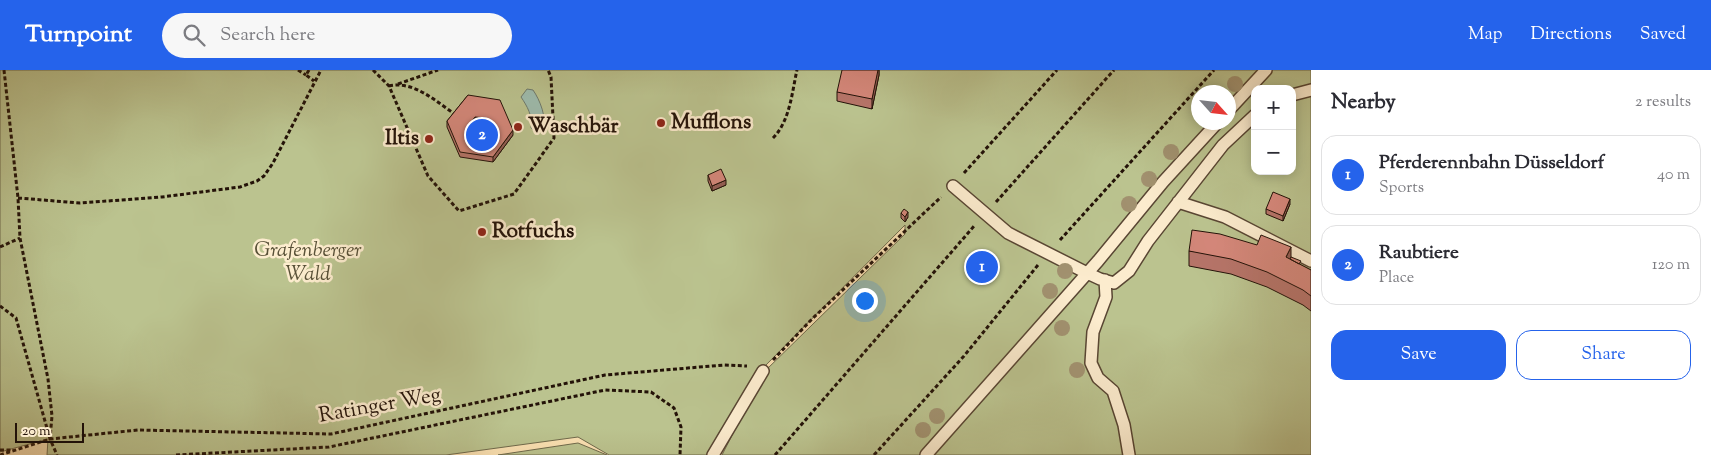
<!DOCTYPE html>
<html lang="en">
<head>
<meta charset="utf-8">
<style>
	:root { --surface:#fff; --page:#f7f7f7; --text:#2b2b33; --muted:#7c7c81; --line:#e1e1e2; --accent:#2563eb }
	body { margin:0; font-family:"Sorts Mill Goudy",serif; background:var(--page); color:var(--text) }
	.controls { position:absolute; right:15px; top:15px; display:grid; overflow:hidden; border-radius:10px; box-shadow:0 2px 12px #0003 }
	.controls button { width:45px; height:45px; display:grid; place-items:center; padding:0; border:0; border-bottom:1px solid var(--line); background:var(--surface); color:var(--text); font:25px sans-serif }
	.compass { position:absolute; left:1191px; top:15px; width:45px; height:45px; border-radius:50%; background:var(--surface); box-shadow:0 2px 12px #0003; rotate:117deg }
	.scale { position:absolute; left:15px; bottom:12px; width:69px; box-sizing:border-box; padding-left:5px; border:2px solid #231208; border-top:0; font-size:14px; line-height:18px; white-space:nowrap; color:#231208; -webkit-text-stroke:4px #fcecce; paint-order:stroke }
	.you { position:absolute; left:864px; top:230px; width:18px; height:18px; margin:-12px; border:4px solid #fff; border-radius:50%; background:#1a73e8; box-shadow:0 0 0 8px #1a73e833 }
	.badge { display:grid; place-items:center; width:32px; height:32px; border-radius:50%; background:var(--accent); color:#fff; font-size:16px; font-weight:700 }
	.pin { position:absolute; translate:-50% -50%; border:2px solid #fff; box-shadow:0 1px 5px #0006 }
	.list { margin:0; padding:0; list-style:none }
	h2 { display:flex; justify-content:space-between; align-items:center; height:65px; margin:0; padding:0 20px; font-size:21px }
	h2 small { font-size:16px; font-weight:400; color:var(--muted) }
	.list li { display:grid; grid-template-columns:32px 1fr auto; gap:15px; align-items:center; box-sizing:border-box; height:80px; margin:0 10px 10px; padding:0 10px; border:1px solid var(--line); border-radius:15px }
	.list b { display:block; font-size:19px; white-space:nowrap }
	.list p { margin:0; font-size:16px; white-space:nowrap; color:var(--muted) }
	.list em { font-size:16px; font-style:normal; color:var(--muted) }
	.actions { display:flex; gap:10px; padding:15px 20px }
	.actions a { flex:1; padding:11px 0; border:1px solid var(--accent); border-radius:15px; text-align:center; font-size:18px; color:var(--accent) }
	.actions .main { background:var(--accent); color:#fff }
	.icon { flex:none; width:28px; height:28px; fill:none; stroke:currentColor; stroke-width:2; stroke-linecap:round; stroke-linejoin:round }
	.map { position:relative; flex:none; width:1311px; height:385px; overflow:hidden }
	header { display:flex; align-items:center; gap:30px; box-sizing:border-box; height:70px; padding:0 25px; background:var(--accent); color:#fff }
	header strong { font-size:24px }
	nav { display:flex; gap:28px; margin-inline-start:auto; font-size:18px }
	.search { width:350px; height:45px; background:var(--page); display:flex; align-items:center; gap:12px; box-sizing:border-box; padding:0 18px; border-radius:28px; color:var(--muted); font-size:19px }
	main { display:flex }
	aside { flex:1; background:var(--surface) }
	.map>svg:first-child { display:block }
	.green { fill:#bbc38f; stroke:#6f6a4c; fill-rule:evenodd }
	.water { fill:#9ebdaf; stroke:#6d796c }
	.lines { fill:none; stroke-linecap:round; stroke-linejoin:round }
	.lane-casing { stroke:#594633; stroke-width:14 }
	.path { stroke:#231208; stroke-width:3; stroke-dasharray:4 2.5; stroke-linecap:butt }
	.lane { stroke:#fcecce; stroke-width:11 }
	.tree { fill:#a1916f }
	.wall { fill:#b67469; stroke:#231208; fill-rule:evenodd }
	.shaded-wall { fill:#945e55; stroke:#231208 }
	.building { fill:#d4877a; stroke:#231208; fill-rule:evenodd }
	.poi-dot { fill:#8f2418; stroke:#fcecce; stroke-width:2 }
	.labels { text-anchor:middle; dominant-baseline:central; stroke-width:5; stroke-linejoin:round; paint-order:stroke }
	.poi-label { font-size:21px; font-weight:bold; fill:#231208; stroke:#fcecce; text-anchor:start }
	.park-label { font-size:21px; font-style:italic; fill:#585037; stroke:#fcecce }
	.street-label { font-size:21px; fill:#231208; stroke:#fcecce }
</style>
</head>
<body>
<header>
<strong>Turnpoint</strong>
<div class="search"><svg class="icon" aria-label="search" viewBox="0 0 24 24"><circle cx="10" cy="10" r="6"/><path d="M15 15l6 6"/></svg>Search here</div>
<nav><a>Map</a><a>Directions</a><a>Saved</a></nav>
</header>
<main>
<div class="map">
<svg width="1311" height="385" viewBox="0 0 1311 385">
	<rect width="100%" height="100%" fill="#fae1b3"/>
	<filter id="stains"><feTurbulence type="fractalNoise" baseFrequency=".004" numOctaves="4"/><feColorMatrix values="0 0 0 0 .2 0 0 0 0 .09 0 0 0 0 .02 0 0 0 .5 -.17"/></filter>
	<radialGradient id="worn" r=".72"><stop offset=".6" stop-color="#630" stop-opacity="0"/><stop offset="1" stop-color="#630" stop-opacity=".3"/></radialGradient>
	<path class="green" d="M 0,0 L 1311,0 L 1311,385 L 722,385 L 764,302 L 905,164 L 905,155 L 760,301 L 709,385 L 609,385 L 578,367 L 446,385 L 47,385 L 48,369 L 0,382 ZM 1255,19 L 1292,19 L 1292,101 L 1255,101 ZM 1198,22 L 1228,22 L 1228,52 L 1198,52 Z
		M 578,373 L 607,385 L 498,385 Z"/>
	<path class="water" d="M 527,19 L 533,20 C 540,30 547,48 543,59 L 538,61 L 533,60 L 531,58 C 533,46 527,36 521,27 Z"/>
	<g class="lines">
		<defs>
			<path id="lane" d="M 1292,25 L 1311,20
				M 1228,41 L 1266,0
				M 953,116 L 1008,163 L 1087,203 L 1100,209 L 1114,213 L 1129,201 L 1148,171 L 1223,75 L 1255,45
				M 1178,132 L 1225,147 L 1311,191
				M 1105,210 L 1106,227 L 1093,262 L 1091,293 L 1098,308 L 1113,321 L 1124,355 L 1129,385
				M 713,385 L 763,301
				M 926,385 L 1098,191 L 1163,112 L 1218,52"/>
		</defs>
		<use href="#lane" class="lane-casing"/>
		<path class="path" d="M 4,0 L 18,128 L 20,168 L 48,309 L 52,346 L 50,369
			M 298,0 L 306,5
			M 309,0 L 306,5 L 314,11
			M 373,0 L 389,16 L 428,106 L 459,141 L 514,124 L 554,68 L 551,7 L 548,0
			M 398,14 L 438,0
			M 389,16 C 413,10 437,32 456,45
			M 477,54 L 485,55 L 488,62 L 483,69 L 476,68 L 472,61 Z
			M 773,68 C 790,51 792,22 797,0
			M 964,103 L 1057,0
			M 18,128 L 80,133 L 162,127 L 240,117 L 257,111 L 264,106 L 273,93 L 321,0
			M 996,132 L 1114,0
			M 1060,170 L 1214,0
			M 0,177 L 20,168
			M 0,236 L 16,248 L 50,369 L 57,385
			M 773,290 L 812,249 L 941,127
			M 0,380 L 13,380
			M 0,385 L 50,369 L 138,360 L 331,364 L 605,305 L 724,295 L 747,296
			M 176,385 L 329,377 L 605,320 L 651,322 L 674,338 L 681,357 L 680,385
			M 775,385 L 975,155
			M 874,385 L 964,286 L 1038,195"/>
		<use href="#lane" class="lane"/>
	</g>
	<g class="tree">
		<circle cx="1235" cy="14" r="8"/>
		<circle cx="480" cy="61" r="8"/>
		<circle cx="1171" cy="82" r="8"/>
		<circle cx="1149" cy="109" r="8"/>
		<circle cx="1129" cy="134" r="8"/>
		<circle cx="1065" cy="201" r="8"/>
		<circle cx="1050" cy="221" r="8"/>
		<circle cx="1062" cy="258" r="8"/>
		<circle cx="1077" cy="300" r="8"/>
		<circle cx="937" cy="346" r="8"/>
		<circle cx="923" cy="360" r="8"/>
	</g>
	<path class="wall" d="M 879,0 L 879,5 L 872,39 L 837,31 L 837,22 Z
		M 468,25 L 513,65 L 493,92 L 460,87 L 447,57 L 447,51 ZM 475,52 L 486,53 L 489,59 L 484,66 L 473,65 L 470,59 Z
		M 708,105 L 726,115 L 712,121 L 708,111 Z
		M 1290,134 L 1283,151 L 1266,144 L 1266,139 Z
		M 901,143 L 908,147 L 905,152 L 901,148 Z
		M 1189,181 L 1291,187 L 1301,195 L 1311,200 L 1311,241 L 1303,235 L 1267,217 L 1231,204 L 1189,196 Z"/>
	<path class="shaded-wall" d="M 877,0 L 879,0 L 879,5 L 872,39 L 872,29 Z
		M 475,47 L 475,52 L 469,61 L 469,55 Z
		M 513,60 L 513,65 L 493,92 L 493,87 Z
		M 726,110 L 726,115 L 712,121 L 712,116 Z
		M 1290,129 L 1290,134 L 1283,151 L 1283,146 Z
		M 908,142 L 908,147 L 905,152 L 905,147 Z
		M 1291,177 L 1291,192 L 1286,187 Z"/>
	<path class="building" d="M 842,0 L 878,0 L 872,29 L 837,22 Z
		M 468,25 L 500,30 L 513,60 L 493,87 L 460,82 L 447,51 ZM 475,47 L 486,48 L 491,57 L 484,66 L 473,65 L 469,55 Z
		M 721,99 L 726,110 L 712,116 L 708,105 Z
		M 1273,122 L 1290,129 L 1283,146 L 1266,139 Z
		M 904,139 L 908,142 L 905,147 L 901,143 Z
		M 1192,160 L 1220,164 L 1257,175 L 1261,165 L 1291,177 L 1286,187 L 1311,200 L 1311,226 L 1303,220 L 1267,202 L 1231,189 L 1189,181 Z
		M 1291,187 L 1301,191 L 1299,194 L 1290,189 Z"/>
	<g class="poi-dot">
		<circle cx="661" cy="53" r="5"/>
		<circle cx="518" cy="57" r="5"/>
		<circle cx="429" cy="69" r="5"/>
		<circle cx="482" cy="162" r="5"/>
	</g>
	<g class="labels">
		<g class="poi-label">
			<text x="671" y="53">Mufflons</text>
			<text x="528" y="57">Waschbär</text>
			<text x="419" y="69" text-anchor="end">Iltis</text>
			<text x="492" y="162">Rotfuchs</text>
		</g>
		<g class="park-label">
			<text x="308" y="181">Grafenberger<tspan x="308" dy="24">Wald</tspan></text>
		</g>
		<g class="street-label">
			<text transform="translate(380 336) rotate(-10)">Ratinger Weg</text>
		</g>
	</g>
	<rect width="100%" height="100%" filter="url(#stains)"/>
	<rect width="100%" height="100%" fill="url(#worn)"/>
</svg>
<div class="controls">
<button>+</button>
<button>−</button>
</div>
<svg class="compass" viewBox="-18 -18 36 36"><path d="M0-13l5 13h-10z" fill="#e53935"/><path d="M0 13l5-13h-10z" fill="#7c7c81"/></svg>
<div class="scale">20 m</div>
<div class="you"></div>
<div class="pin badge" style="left:982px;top:197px">1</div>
<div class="pin badge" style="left:482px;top:65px">2</div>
</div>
<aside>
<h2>Nearby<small>2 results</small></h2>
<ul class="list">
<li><span class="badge">1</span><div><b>Pferderennbahn Düsseldorf</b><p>Sports</p></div><em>40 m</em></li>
<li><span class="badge">2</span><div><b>Raubtiere</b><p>Place</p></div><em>120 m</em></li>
</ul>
<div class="actions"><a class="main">Save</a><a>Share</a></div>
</aside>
</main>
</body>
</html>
